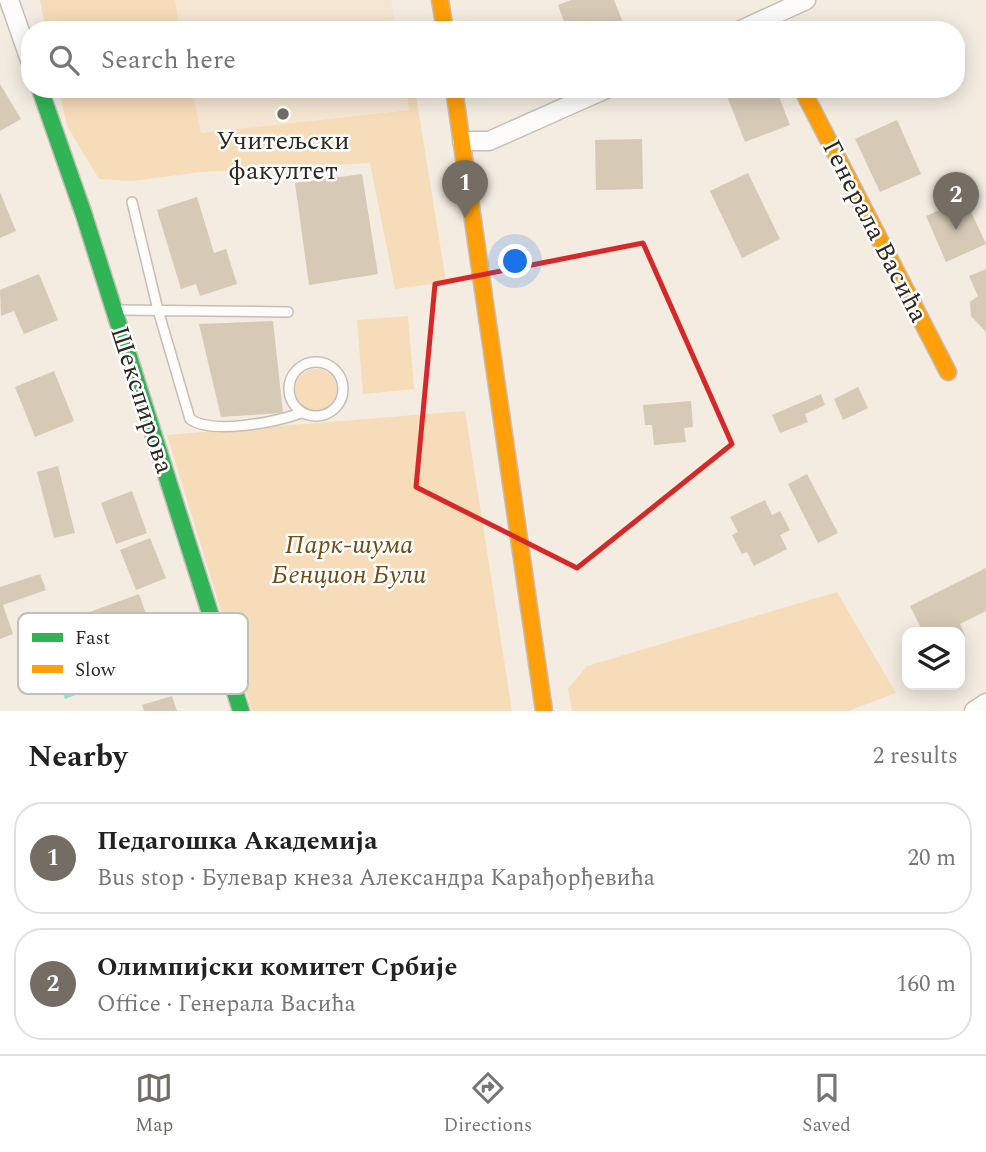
<!DOCTYPE html>
<html lang="en">
<head>
<meta charset="utf-8">
<style>
	:root { --surface:#fff; --page:#f2f2f2; --text:#222; --muted:#767676; --line:#e0e0e0; --accent:#736d64 }
	body { margin:0; font-family:Spectral,serif; background:var(--page); color:var(--text) }
	.controls { position:absolute; right:21px; bottom:21px; display:grid; overflow:hidden; border-radius:14px; box-shadow:0 4px 18px #0003 }
	.controls button { width:63px; height:63px; display:grid; place-items:center; padding:0; border:0; border-bottom:2px solid var(--line); background:var(--surface); color:var(--text); font:35px sans-serif }
	.you { position:absolute; left:516px; top:262px; width:24px; height:24px; margin:-18px; border:5px solid #fff; border-radius:50%; background:#1a73e8; box-shadow:0 0 0 10px #1a73e833 }
	.badge { display:grid; place-items:center; width:46px; height:46px; border-radius:50%; background:var(--accent); color:#fff; font-size:23px; font-weight:700 }
	.pin { position:absolute; translate:-50% -58px; filter:drop-shadow(0 2px 4px #0008) }
	.pin::after { content:''; position:absolute; top:37px; width:24px; height:21px; background:inherit; clip-path:polygon(0 0,100% 0,50% 100%) }
	.list { margin:0; padding:0; list-style:none }
	h2 { display:flex; justify-content:space-between; align-items:center; height:91px; margin:0; padding:0 28px; font-size:30px }
	h2 small { font-size:23px; font-weight:400; color:var(--muted) }
	.list li { display:grid; grid-template-columns:46px 1fr auto; gap:21px; align-items:center; box-sizing:border-box; height:112px; margin:0 14px 14px; padding:0 14px; border:2px solid var(--line); border-radius:28px }
	.list b { display:block; font-size:26px; white-space:nowrap }
	.list p { margin:0; font-size:23px; white-space:nowrap; color:var(--muted) }
	.list em { font-size:23px; font-style:normal; color:var(--muted) }
	.icon { flex:none; width:38px; height:38px; fill:none; stroke:currentColor; stroke-width:2; stroke-linecap:round; stroke-linejoin:round }
	.map { position:relative; flex:none; width:986px; height:711px; overflow:hidden }
	.search { position:absolute; background:var(--surface); box-shadow:0 4px 18px #0003; left:21px; right:21px; top:21px; height:77px; display:flex; align-items:center; gap:18px; box-sizing:border-box; padding:0 24px; border-radius:28px; color:var(--muted); font-size:26px }
	.sheet { height:343px; background:var(--surface) }
	nav { display:flex; justify-content:space-around; align-items:center; box-sizing:border-box; height:98px; border-top:2px solid var(--line); background:var(--surface); font-size:19px; color:var(--muted) }
	nav a { display:grid; justify-items:center; gap:4px }
	nav .on { color:var(--accent) }
	.map>svg:first-child { display:block }
	.built { fill:#f5e6d3 }
	.green { fill:#f6dcb9 }
	.water { fill:#8cdfde }
	.building { fill:#d6c9b6 }
	.lines { fill:none; stroke-linecap:round; stroke-linejoin:round }
	.lane-casing { stroke:#c5beb6; stroke-width:12 }
	.street-casing { stroke:#c5beb6; stroke-width:21 }
	.fast-casing { stroke:#c5beb6; stroke-width:19 }
	.slow-casing { stroke:#c5beb6; stroke-width:19 }
	.lane { stroke:#fdfcfa; stroke-width:9 }
	.street { stroke:#fdfcfa; stroke-width:18 }
	.fast { stroke:#30b455; stroke-width:16 }
	.slow { stroke:#ff9f0a; stroke-width:16 }
	.marked { fill:none; stroke:#d62828; stroke-width:5; stroke-linejoin:round }
	.poi-dot { fill:#736d64; stroke:#fff; stroke-width:2.5 }
	.labels { text-anchor:middle; dominant-baseline:central; stroke-width:5; stroke-linejoin:round; paint-order:stroke }
	.poi-label { font-size:26px; fill:#2e2921; stroke:#fff }
	.street-label { font-size:26px; fill:#2e2921; stroke:#fff }
	.park-label { font-size:26px; font-style:italic; fill:#6f4d15; stroke:#fff }
	.key { fill:#fff; stroke:#c0bfbc; stroke-width:2 }
	.key-label { font-size:19px; fill:#2e2921 }
</style>
</head>
<body>
<div class="map">
<svg width="986" height="711" viewBox="0 0 986 711">
	<rect width="100%" height="100%" fill="#f4ece1"/>
	<path class="built" d="M 175,0 L 391,0 L 396,30 L 180,30 Z
		M 192,89 L 406,89 L 409,110 L 200,133 Z"/>
	<path class="green" d="M 40,0 L 175,0 L 180,30 L 46,30 Z
		M 59,89 L 192,89 L 201,133 L 409,110 L 406,89 L 415,89 L 446,282 L 395,289 L 370,163 L 201,172 L 132,181 L 99,179 L 67,126 Z
		M 408,316 L 414,389 L 363,394 L 357,320 Z
		M295 390a21 21 0 1 1 42 0a21 21 0 1 1-42 0Z
		M 465,411 L 512,711 L 252,711 L 167,435 Z
		M 837,592 L 896,693 L 848,711 L 572,711 L 568,689 L 587,666 Z"/>
	<path class="water" d="M 88,662 L 98,686 L 65,699 L 56,675 Z"/>
	<path class="building" d="M 571,0 L 614,0 L 626,30 L 567,30 L 558,5 Z
		M 0,84 L 21,119 L 0,131 Z
		M 746,89 L 776,89 L 790,125 L 745,142 L 727,96 Z
		M 897,120 L 921,174 L 880,192 L 855,139 Z
		M 642,139 L 643,189 L 596,190 L 595,140 Z
		M 748,173 L 780,239 L 742,258 L 710,191 Z
		M 362,174 L 378,274 L 309,285 L 295,183 Z
		M 0,192 L 16,231 L 0,238 Z
		M 197,197 L 214,253 L 226,249 L 237,284 L 200,296 L 196,284 L 181,289 L 157,210 Z
		M 965,199 L 986,244 L 946,262 L 926,216 Z
		M 986,269 L 986,332 L 971,316 L 970,302 L 978,296 L 969,276 Z
		M 39,274 L 58,320 L 24,334 L 14,311 L 1,316 L 0,290 Z
		M 273,321 L 283,413 L 221,417 L 199,324 Z
		M 54,371 L 74,421 L 35,437 L 15,387 Z
		M 858,387 L 868,408 L 843,420 L 834,399 Z
		M 821,394 L 825,405 L 805,414 L 808,422 L 780,433 L 772,415 Z
		M 691,401 L 693,427 L 684,428 L 686,442 L 654,445 L 652,425 L 645,425 L 643,405 Z
		M 58,466 L 75,533 L 54,538 L 37,472 Z
		M 807,474 L 838,533 L 818,543 L 788,484 Z
		M 132,491 L 147,533 L 116,544 L 101,503 Z
		M 765,500 L 772,515 L 780,511 L 790,530 L 780,535 L 787,549 L 754,566 L 747,552 L 742,554 L 732,535 L 738,532 L 730,517 Z
		M 150,538 L 166,578 L 136,590 L 120,550 Z
		M 986,568 L 986,611 L 960,624 L 965,635 L 960,638 L 960,632 L 923,632 L 910,606 Z
		M 40,574 L 46,590 L 3,605 L 13,634 L 0,639 L 0,587 Z
		M 139,594 L 149,623 L 87,645 L 76,617 Z
		M 172,696 L 177,711 L 144,711 L 142,705 Z"/>
	<g class="lines">
		<defs>
			<path id="lane" d="M 132,202 L 158,310 L 190,419 C 212,435 276,422 301,413
				M 118,310 L 288,312
				M289 389a27 27 0 1 1 54 0a27 27 0 1 1-54 0Z"/>
			<path id="street" d="M 9,0 L 30,60
				M 741,30 L 806,0
				M 462,141 L 489,141 L 606,89
				M 974,711 L 986,703"/>
			<path id="fast" d="M 40,89 L 84,215 L 241,711"/>
			<path id="slow" d="M 440,0 L 445,30
				M 454,89 L 544,711
				M 802,89 L 948,372"/>
		</defs>
		<use href="#lane" class="lane-casing"/>
		<use href="#street" class="street-casing"/>
		<use href="#fast" class="fast-casing"/>
		<use href="#slow" class="slow-casing"/>
		<use href="#lane" class="lane"/>
		<use href="#street" class="street"/>
		<use href="#fast" class="fast"/>
		<use href="#slow" class="slow"/>
	</g>
	<path class="marked" d="M 643,243 L 732,444 L 577,568 L 416,487 L 435,284 Z"/>
	<circle class="poi-dot" cx="283" cy="114" r="7"/>
	<g class="labels">
		<g class="poi-label">
			<text x="283" y="141">Учитељски<tspan x="283" dy="30">факултет</tspan></text>
		</g>
		<g class="street-label">
			<text transform="translate(875 231) rotate(63)">Генерала Васића</text>
			<text transform="translate(142 400) rotate(72)">Шекспирова</text>
		</g>
		<g class="park-label">
			<text x="349" y="545">Парк-шума<tspan x="349" dy="30">Бенцион Були</tspan></text>
		</g>
	</g>
	<rect x="18" y="613" width="230" height="81" rx="10" class="key"/>
	<rect x="32" y="633" width="31" height="9" fill="#30b455"/>
	<rect x="32" y="665" width="31" height="8" fill="#ff9f0a"/>
	<g class="key-label">
		<text x="75" y="644">Fast</text>
		<text x="75" y="676">Slow</text>
	</g>
</svg>
<div class="controls">
<button><svg class="icon" aria-label="layers" viewBox="0 0 24 24"><path d="M12 4l9 5-9 5-9-5zM3 14l9 5 9-5"/></svg></button>
</div>
<div class="you"></div>
<div class="pin badge" style="left:465px;top:218px">1</div>
<div class="pin badge" style="left:956px;top:230px">2</div>
<div class="search"><svg class="icon" aria-label="search" viewBox="0 0 24 24"><circle cx="10" cy="10" r="6"/><path d="M15 15l6 6"/></svg>Search here</div>
</div>
<section class="sheet">
<h2>Nearby<small>2 results</small></h2>
<ul class="list">
<li><span class="badge">1</span><div><b>Педагошка Академија</b><p>Bus stop · Булевар кнеза Александра Карађорђевића</p></div><em>20 m</em></li>
<li><span class="badge">2</span><div><b>Олимпијски комитет Србије</b><p>Office · Генерала Васића</p></div><em>160 m</em></li>
</ul>
</section>
<nav>
<a class="on"><svg class="icon" aria-label="map" viewBox="0 0 24 24"><path d="M3 6l6-2 6 2 6-2v14l-6 2-6-2-6 2zM9 4v14M15 6v14"/></svg>Map</a>
<a><svg class="icon" aria-label="directions" viewBox="0 0 24 24"><path d="M12 3l9 9-9 9-9-9zM9 14v-3h6M13 9l2 2-2 2"/></svg>Directions</a>
<a><svg class="icon" aria-label="saved" viewBox="0 0 24 24"><path d="M7 4h10v16l-5-4-5 4z"/></svg>Saved</a>
</nav>
</body>
</html>
